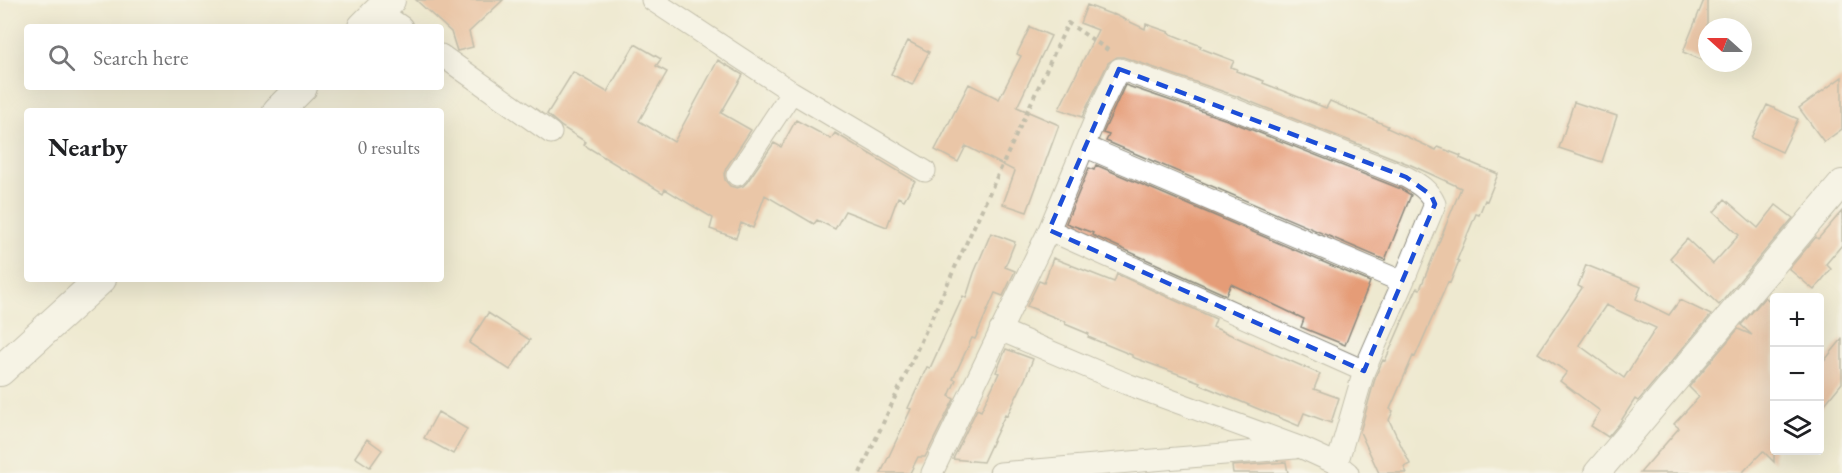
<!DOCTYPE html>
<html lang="en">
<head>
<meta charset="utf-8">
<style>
	:root { --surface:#fff; --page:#f6f6f6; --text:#202124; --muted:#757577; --line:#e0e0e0 }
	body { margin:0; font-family:"EB Garamond",serif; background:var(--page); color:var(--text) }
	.controls { position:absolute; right:18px; bottom:18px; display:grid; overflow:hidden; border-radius:6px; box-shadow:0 6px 24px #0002 }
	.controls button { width:54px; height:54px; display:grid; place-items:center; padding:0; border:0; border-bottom:2px solid var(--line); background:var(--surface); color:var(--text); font:30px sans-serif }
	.compass { position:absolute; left:1698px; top:18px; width:54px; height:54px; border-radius:50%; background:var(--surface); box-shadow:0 6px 24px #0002; rotate:291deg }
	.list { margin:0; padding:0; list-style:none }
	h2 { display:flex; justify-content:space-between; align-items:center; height:78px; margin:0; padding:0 24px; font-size:26px }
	h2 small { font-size:20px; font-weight:400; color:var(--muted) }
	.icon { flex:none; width:33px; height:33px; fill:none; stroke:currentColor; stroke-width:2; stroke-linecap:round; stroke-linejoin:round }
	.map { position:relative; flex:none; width:1842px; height:473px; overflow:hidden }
	.search { position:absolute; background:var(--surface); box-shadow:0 6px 24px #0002; left:24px; top:24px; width:420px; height:66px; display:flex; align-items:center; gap:15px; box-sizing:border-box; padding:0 21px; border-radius:6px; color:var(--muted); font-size:22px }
	.panel { position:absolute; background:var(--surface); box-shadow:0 6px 24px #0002; left:24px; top:108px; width:420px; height:174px; border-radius:6px }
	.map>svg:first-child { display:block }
	.building { fill:#e59c77; fill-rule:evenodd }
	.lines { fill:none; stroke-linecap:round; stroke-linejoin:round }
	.minor-casing { stroke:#8c8a7e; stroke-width:23 }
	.tertiary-casing { stroke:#8c8a7e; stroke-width:28 }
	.secondary-casing { stroke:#8c8a7e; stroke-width:32 }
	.path { stroke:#8c8a7e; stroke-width:4; stroke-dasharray:4.5 4.5; stroke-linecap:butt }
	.minor { stroke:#fff; stroke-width:21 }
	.tertiary { stroke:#fff; stroke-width:26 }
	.secondary { stroke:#fff; stroke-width:30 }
	.marked { fill:none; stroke:#1d4ed8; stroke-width:4.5; stroke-dasharray:12 8; stroke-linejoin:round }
</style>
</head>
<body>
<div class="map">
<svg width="1842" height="473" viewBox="0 0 1842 473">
	<rect width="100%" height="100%" fill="#fff"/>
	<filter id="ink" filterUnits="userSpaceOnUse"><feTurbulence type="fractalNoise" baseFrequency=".0167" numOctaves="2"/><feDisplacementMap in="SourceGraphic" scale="12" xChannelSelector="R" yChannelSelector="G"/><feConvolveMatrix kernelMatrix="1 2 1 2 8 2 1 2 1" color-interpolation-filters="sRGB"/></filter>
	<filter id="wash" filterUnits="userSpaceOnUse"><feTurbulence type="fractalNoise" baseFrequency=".008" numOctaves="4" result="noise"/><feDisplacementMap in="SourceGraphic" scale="24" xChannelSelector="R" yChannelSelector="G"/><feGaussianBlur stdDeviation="1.35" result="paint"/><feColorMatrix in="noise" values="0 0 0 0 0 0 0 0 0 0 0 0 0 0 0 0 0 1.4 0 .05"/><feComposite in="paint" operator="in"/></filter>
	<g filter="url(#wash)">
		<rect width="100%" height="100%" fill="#eee9d0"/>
		<g id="blocks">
			<path class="building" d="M 416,0 L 503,0 L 469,32 L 473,47 L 457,51 L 451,32 Z
				M 1704,0 L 1707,0 L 1707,62 L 1683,52 Z
				M 1087,5 L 1113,15 L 1113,14 L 1145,29 L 1146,24 L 1169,32 L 1168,33 L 1201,46 L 1200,48 L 1234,61 L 1231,67 L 1237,69 L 1236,71 L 1264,81 L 1263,83 L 1326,108 L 1330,101 L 1388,126 L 1387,128 L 1436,150 L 1438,147 L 1461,156 L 1460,158 L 1498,174 L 1487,201 L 1485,200 L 1479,215 L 1476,214 L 1457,260 L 1459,261 L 1450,283 L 1448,282 L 1415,357 L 1413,356 L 1390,409 L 1393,411 L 1389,420 L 1410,464 L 1404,467 L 1407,473 L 1379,473 L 1360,432 L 1376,375 L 1383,360 L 1385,361 L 1417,288 L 1420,289 L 1461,188 L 1411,165 L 1236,96 L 1123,57 L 1117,57 L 1108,63 L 1082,117 L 1059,109 L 1098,30 L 1080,23 Z
				M 1030,27 L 1051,36 L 1017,107 L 1059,125 L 1027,212 L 1003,204 L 1015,171 L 966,146 L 958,162 L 935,150 L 969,84 L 999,99 L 1021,56 L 1017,54 Z
				M 908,41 L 929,52 L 912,85 L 891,74 Z
				M 635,44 L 661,59 L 656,66 L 667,72 L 639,121 L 674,142 L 718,60 L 743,75 L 721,113 L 751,130 L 726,168 L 724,174 L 725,180 L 730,186 L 737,188 L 743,186 L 747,182 L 774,143 L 781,147 L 796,120 L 831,139 L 835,133 L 915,181 L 904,200 L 898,197 L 887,227 L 845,211 L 835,229 L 817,220 L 814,224 L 765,195 L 753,228 L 741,223 L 736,238 L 710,229 L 713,218 L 665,189 L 663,193 L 584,145 L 586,142 L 562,127 L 547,114 L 573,72 L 607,92 Z
				M 1842,77 L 1842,129 L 1824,142 L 1799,108 Z
				M 1125,85 L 1227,120 L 1401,189 L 1411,195 L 1385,260 L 1106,141 L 1109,135 L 1103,133 Z
				M 1574,102 L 1617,116 L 1602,162 L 1559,148 Z
				M 1767,105 L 1798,119 L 1782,152 L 1751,138 Z
				M 1096,165 L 1370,282 L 1345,345 L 1301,327 L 1304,319 L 1231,284 L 1226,295 L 1092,235 L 1093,233 L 1066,223 L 1089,168 L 1094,170 Z
				M 1725,199 L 1758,228 L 1776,205 L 1793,218 L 1719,305 L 1670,258 L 1687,239 L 1713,264 L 1739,235 L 1714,212 Z
				M 1842,211 L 1842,245 L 1826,264 L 1831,269 L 1814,290 L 1789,269 L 1816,237 L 1818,239 Z
				M 991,233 L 1015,242 L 1005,267 L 1015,271 L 1003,296 L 995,293 L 975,339 L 972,338 L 953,379 L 956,380 L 949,396 L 954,399 L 925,457 L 918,457 L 910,473 L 881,473 L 911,409 L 908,408 L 927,367 L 930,368 L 963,296 L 966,298 L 974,273 Z
				M 1053,258 L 1114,282 L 1117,274 L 1216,319 L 1213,327 L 1320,374 L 1314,389 L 1339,398 L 1331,423 L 1304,413 L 1299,426 L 1199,384 L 1200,382 L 1132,357 L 1132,355 L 1088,337 L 1089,334 L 1065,324 L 1066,322 L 1027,306 L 1039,281 L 1044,283 Z
				M 1586,265 L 1641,287 L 1636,299 L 1669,315 L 1680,300 L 1711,315 L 1638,401 L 1635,399 L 1619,424 L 1608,437 L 1591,426 L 1600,411 L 1560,381 L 1567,372 L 1538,353 L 1582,288 L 1578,286 ZM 1606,305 L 1656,328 L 1624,378 L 1579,345 Z
				M 1765,297 L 1774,305 L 1774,462 L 1763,451 L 1742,473 L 1640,473 L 1679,428 L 1674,424 L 1699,397 L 1689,387 L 1738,329 L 1752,335 L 1741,325 Z
				M 488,313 L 530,340 L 510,370 L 469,343 Z
				M 1842,339 L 1842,383 L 1820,410 L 1820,366 Z
				M 1006,349 L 1033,359 L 1025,379 L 1007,416 L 1005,415 L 983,462 L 953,459 L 977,409 L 981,411 L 999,373 L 996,372 Z
				M 438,412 L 467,429 L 453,454 L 424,438 Z
				M 367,439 L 382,450 L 370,467 L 355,457 Z
				M 1286,462 L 1288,473 L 1233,473 L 1232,466 Z"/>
		</g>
	</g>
	<g filter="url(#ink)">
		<use href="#blocks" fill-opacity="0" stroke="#8c8a7e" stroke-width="1.5"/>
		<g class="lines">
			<defs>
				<path id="minor" d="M 652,0 L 792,92 L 925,171
					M 379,11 L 402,27
					M 441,55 L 551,133
					M 1084,146 L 1403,282
					M 737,175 L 792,92
					M 1049,230 L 1364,371
					M 1000,330 L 1127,384 L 1302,448 L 1337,464 L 1348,473
					M 932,473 L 1049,230 L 1099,110 L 1119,69 L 1231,108 L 1406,177 C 1419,184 1429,190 1435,204 L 1403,282 L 1364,371 L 1337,464
					M 1000,473 L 1295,448"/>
				<path id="tertiary" d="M 1597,473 L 1842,183"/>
				<path id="secondary" d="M 363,27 L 390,0
					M 278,111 L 302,87
					M 0,371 L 101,279"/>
			</defs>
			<use href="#minor" class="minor-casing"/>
			<use href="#tertiary" class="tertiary-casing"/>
			<use href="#secondary" class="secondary-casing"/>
			<path class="path" d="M 860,473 L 1068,23 L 1108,50"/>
			<use href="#minor" class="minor"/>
			<use href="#tertiary" class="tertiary"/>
			<use href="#secondary" class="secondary"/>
		</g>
	</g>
	<path d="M0 0H1842V473H0ZM 1119,69 L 1406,177 L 1431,195 L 1435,204 L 1364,371 L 1049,230 Z" fill="#eee9d0" fill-opacity=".55" fill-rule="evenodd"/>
	<path class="marked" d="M 1119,69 L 1406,177 L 1431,195 L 1435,204 L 1364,371 L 1049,230 Z"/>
</svg>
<div class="controls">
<button>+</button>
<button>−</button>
<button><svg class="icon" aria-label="layers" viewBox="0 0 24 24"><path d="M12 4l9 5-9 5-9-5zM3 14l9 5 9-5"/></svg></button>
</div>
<svg class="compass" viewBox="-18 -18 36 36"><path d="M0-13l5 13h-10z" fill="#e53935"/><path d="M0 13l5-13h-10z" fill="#757577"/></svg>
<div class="search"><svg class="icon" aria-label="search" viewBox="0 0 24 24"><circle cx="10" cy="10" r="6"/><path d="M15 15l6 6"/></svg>Search here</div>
<section class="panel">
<h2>Nearby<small>0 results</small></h2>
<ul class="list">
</ul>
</section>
</div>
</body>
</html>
